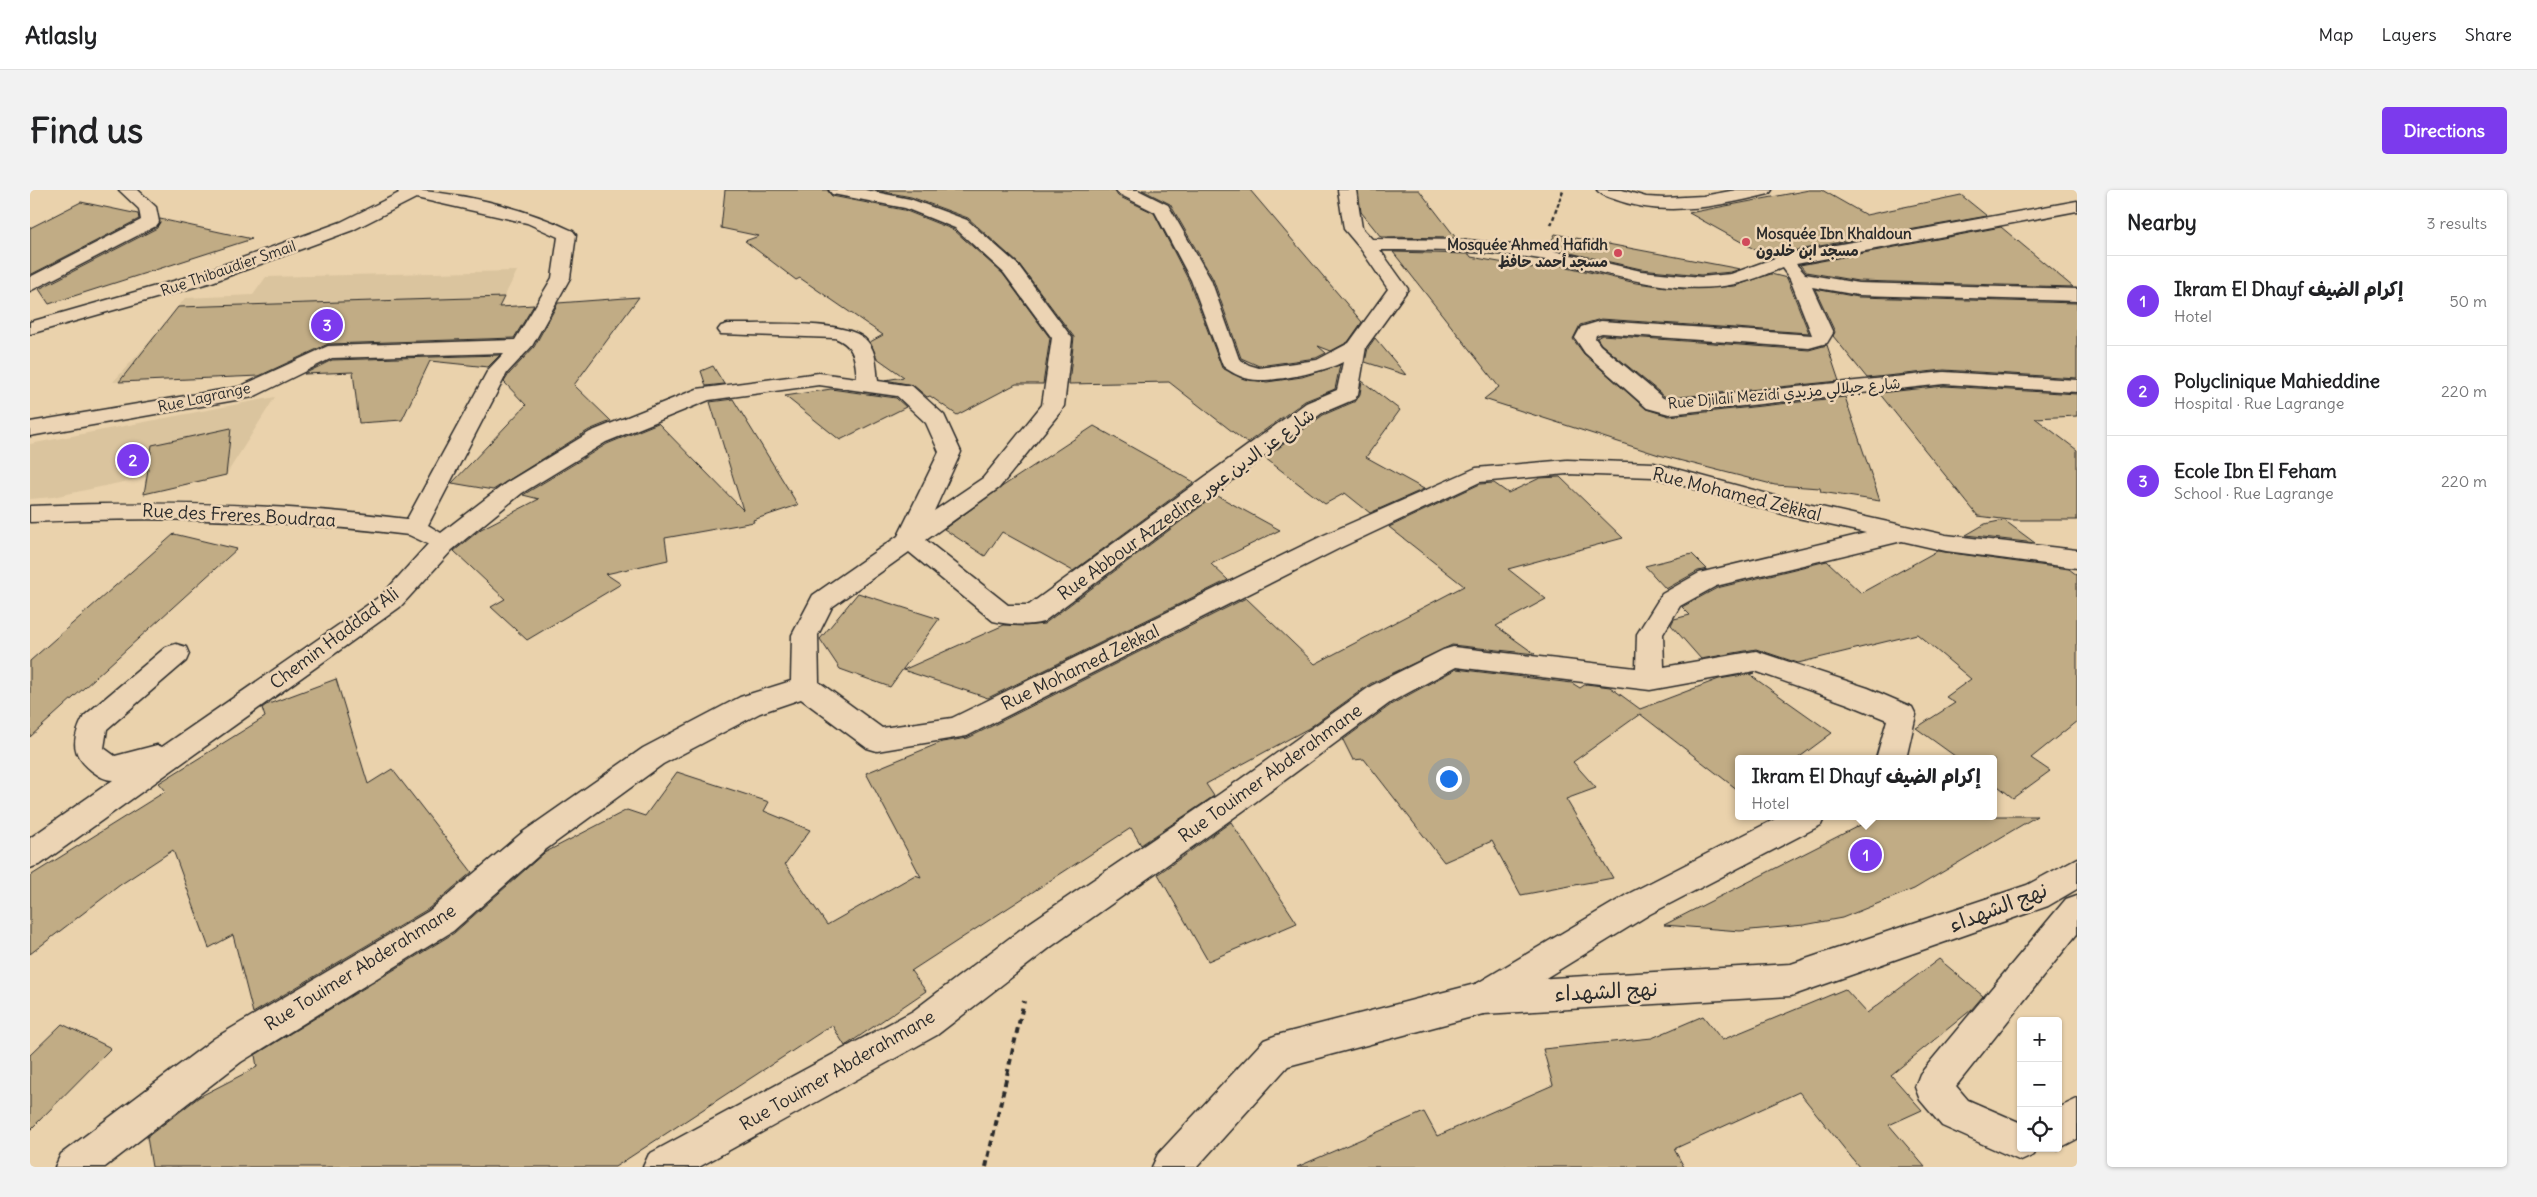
<!DOCTYPE html>
<html lang="en">
<head>
<meta charset="utf-8">
<style>
	:root { --surface:#fff; --page:#f2f2f2; --text:#202124; --muted:#757577; --line:#e0e0e0; --accent:#7c3aed }
	body { margin:0; font-family:Delius,"Playpen Sans Arabic",sans-serif; background:var(--page); color:var(--text) }
	.controls { position:absolute; right:15px; bottom:15px; display:grid; overflow:hidden; border-radius:5px; box-shadow:0 1px 4px #0004 }
	.controls button { width:45px; height:45px; display:grid; place-items:center; padding:0; border:0; border-bottom:1px solid var(--line); background:var(--surface); color:var(--text); font:25px sans-serif }
	.you { position:absolute; left:1418px; top:588px; width:18px; height:18px; margin:-12px; border:4px solid #fff; border-radius:50%; background:#1a73e8; box-shadow:0 0 0 8px #1a73e833 }
	.badge { display:grid; place-items:center; width:32px; height:32px; border-radius:50%; background:var(--accent); color:#fff; font-size:16px; font-weight:700 }
	.pin { position:absolute; translate:-50% -50%; border:2px solid #fff; box-shadow:0 1px 5px #0006 }
	.popup { position:absolute; left:1705px; top:565px; width:262px; height:65px; box-sizing:border-box; display:grid; place-content:center; border-radius:5px; background:var(--surface); filter:drop-shadow(0 1px 4px #0005); font-size:16px; white-space:nowrap; color:var(--muted) }
	.popup b { font-size:19px; color:var(--text) }
	.popup::after { content:''; position:absolute; left:50%; top:100%; margin-left:-10px; border:10px solid transparent; border-top-color:var(--surface) }
	.list { margin:0; padding:0; list-style:none }
	h2 { display:flex; justify-content:space-between; align-items:center; height:65px; margin:0; padding:0 20px; font-size:21px }
	h2 small { font-size:16px; font-weight:400; color:var(--muted) }
	.list li { display:grid; grid-template-columns:32px 1fr auto; gap:15px; align-items:center; box-sizing:border-box; height:90px; padding:0 20px; border-top:1px solid var(--line) }
	.list b { display:block; font-size:19px; white-space:nowrap }
	.list p { margin:0; font-size:16px; white-space:nowrap; color:var(--muted) }
	.list em { font-size:16px; font-style:normal; color:var(--muted) }
	.icon { flex:none; width:28px; height:28px; fill:none; stroke:currentColor; stroke-width:2; stroke-linecap:round; stroke-linejoin:round }
	.map { position:relative; flex:none; width:2047px; height:977px; overflow:hidden; border-radius:5px }
	header { display:flex; align-items:center; gap:30px; box-sizing:border-box; height:70px; padding:0 25px; background:var(--surface); border-bottom:1px solid var(--line) }
	header strong { font-size:24px }
	nav { display:flex; gap:28px; margin-inline-start:auto; font-size:18px }
	.intro { display:flex; align-items:center; justify-content:space-between; box-sizing:border-box; height:120px; padding:0 30px }
	h1 { margin:0; font-size:35px }
	.button { padding:12px 22px; border-radius:5px; background:var(--accent); color:#fff; font-size:18px; font-weight:700 }
	main { display:flex; gap:30px; padding:0 30px }
	aside { flex:1; background:var(--surface); border-radius:5px; box-shadow:0 1px 4px #0004 }
	.map>svg:first-child { display:block }
	.built { fill:#dac49e }
	.building { fill:#c1ac85; stroke:#2b2b2b }
	.lines { fill:none; stroke-linecap:round; stroke-linejoin:round }
	.minor-casing { stroke:#2b2b2b; stroke-width:3 }
	.major-casing { stroke:#2b2b2b; stroke-width:3 }
	.path-far1 { stroke:#2b2b2b; stroke-width:2.5; stroke-dasharray:4 2.5; stroke-linecap:butt }
	.path { stroke:#2b2b2b; stroke-width:4; stroke-dasharray:6 4.5; stroke-linecap:butt }
	.minor { fill:#ecd4b4; fill-rule:evenodd }
	.major { fill:#ecd4b4; fill-rule:evenodd }
	.poi-dot { fill:#d1495b; stroke:#ecd4b4; stroke-width:2 }
	.labels { text-anchor:middle; dominant-baseline:central; stroke-width:5; stroke-linejoin:round; paint-order:stroke }
	.far-poi-label { font-size:15px; font-weight:bold; fill:#2b2b2b; stroke:#ecd4b4; text-anchor:start }
	.far-street-label { font-size:15px; fill:#2b2b2b; stroke:#ecd4b4 }
	.street-label { font-size:18px; fill:#2b2b2b; stroke:#ecd4b4 }
	.near-street-label { font-size:21px; fill:#2b2b2b; stroke:#ecd4b4 }
</style>
</head>
<body>
<header>
<strong>Atlasly</strong>
<nav><a>Map</a><a>Layers</a><a>Share</a></nav>
</header>
<div class="intro"><h1>Find us</h1><a class="button">Directions</a></div>
<main>
<div class="map">
<svg width="2047" height="977" viewBox="0 0 2047 977">
	<rect width="100%" height="100%" fill="#ead2ac"/>
	<filter id="ink" filterUnits="userSpaceOnUse"><feTurbulence type="fractalNoise" baseFrequency=".02" numOctaves="2"/><feDisplacementMap in="SourceGraphic" scale="10" xChannelSelector="R" yChannelSelector="G"/><feConvolveMatrix kernelMatrix="1 2 1 2 8 2 1 2 1" color-interpolation-filters="sRGB"/></filter>
	<g filter="url(#ink)">
		<path class="built" d="M 487,81 L 458,140 L 244,146 L 215,186 L 83,192 L 130,140 L 155,108 L 223,105 L 236,87 Z
			M 245,207 L 196,285 L 114,304 L 117,287 L 23,307 L 0,309 L 0,254 Z"/>
		<path class="building" d="M 695,0 L 797,0 L 802,6 L 874,20 L 924,40 L 973,84 L 1020,148 L 1013,194 L 986,194 L 927,225 L 900,206 L 897,207 L 883,195 L 855,190 L 874,187 L 847,168 L 840,152 L 853,145 L 770,88 L 766,90 L 715,51 L 729,46 L 691,38 Z
			M 845,0 L 1084,0 L 1088,6 L 1124,23 L 1159,91 L 1192,178 L 1214,189 L 1237,192 L 1272,187 L 1310,175 L 1305,199 L 1275,211 L 1217,253 L 1139,192 L 1039,194 L 1044,147 L 989,74 L 938,28 L 881,7 Z
			M 1112,0 L 1220,0 L 1332,132 L 1318,152 L 1301,161 L 1288,156 L 1296,163 L 1286,168 L 1229,176 L 1211,168 L 1183,89 L 1140,14 Z
			M 1328,0 L 1389,0 L 1426,48 L 1351,47 L 1331,22 Z
			M 1779,0 L 1792,0 L 1836,25 L 1931,5 L 1957,26 L 1756,62 L 1740,68 L 1659,23 Z
			M 51,12 L 108,24 L 109,29 L 0,85 L 0,38 Z
			M 130,29 L 222,49 L 19,114 L 9,99 L 127,38 Z
			M 1971,37 L 2043,97 L 1828,91 L 1776,82 L 1770,75 Z
			M 1525,44 L 1710,79 L 1701,82 L 1671,85 L 1611,79 L 1518,58 Z
			M 1363,62 L 1439,64 L 1441,67 L 1508,79 L 1512,71 L 1606,93 L 1655,99 L 1705,96 L 1741,84 L 1757,88 L 1779,143 L 1571,129 L 1550,135 L 1543,149 L 1554,164 L 1616,219 L 1639,226 L 1815,207 L 1850,311 L 1791,302 L 1790,298 L 1745,295 L 1629,265 L 1454,209 L 1469,197 Z
			M 1785,99 L 1828,107 L 2047,113 L 2047,188 L 1914,180 L 1837,188 L 1803,146 L 1805,142 Z
			M 474,107 L 469,117 L 504,115 L 484,148 L 298,154 L 229,186 L 89,192 L 148,117 Z
			M 609,107 L 544,195 L 581,231 L 559,240 L 463,300 L 422,293 L 496,215 L 474,192 L 479,184 L 504,157 L 528,113 Z
			M 1572,145 L 1779,160 L 1797,155 L 1809,191 L 1640,208 L 1634,206 L 1571,154 L 1567,148 Z
			M 1345,148 L 1376,185 L 1335,172 L 1338,158 Z
			M 470,165 L 458,177 L 400,171 L 372,230 L 329,233 L 323,182 L 274,184 L 302,170 Z
			M 683,176 L 694,194 L 676,196 L 671,181 Z
			M 1332,191 L 1370,220 L 1336,267 L 1394,299 L 1340,323 L 1315,303 L 1295,314 L 1235,268 L 1293,225 L 1326,211 L 1330,204 Z
			M 1914,196 L 2047,204 L 2047,226 L 2005,228 L 2047,260 L 2047,330 L 1980,330 L 1948,326 L 1849,203 Z
			M 801,199 L 866,208 L 876,217 L 810,250 L 755,206 Z
			M 703,209 L 768,315 L 723,330 L 724,332 L 635,348 L 638,370 L 576,384 L 591,394 L 497,450 L 461,417 L 475,409 L 424,361 L 451,339 L 509,309 L 493,305 L 577,254 L 628,233 L 713,320 L 680,212 Z
			M 1064,236 L 1164,292 L 1043,381 L 972,342 L 955,366 L 914,339 L 973,296 Z
			M 201,238 L 196,285 L 114,304 L 122,255 Z
			M 1530,287 L 1593,348 L 1478,379 L 1516,409 L 1466,436 L 1505,464 L 1422,455 L 1340,494 L 1279,538 L 1176,594 L 1184,606 L 1111,655 L 1101,638 L 881,781 L 896,801 L 815,856 L 802,835 L 585,977 L 122,977 L 117,947 L 169,907 L 227,877 L 225,865 L 424,743 L 514,663 L 597,620 L 615,626 L 647,582 L 739,612 L 734,621 L 780,640 L 755,674 L 797,735 L 885,685 L 891,687 L 836,583 L 912,552 L 938,548 L 1216,408 L 1285,474 L 1434,396 L 1359,337 L 1450,294 L 1464,293 L 1478,303 L 1510,288 Z
			M 1186,305 L 1250,340 L 1181,374 L 1198,390 L 958,508 L 873,480 L 974,435 L 995,436 L 1014,434 Z
			M 1974,330 L 2005,353 L 1936,345 L 1955,334 Z
			M 144,344 L 207,359 L 0,547 L 0,471 Z
			M 1907,361 L 2039,379 L 2047,385 L 2047,531 L 2001,568 L 2020,581 L 1983,608 L 1964,593 L 1964,569 L 1929,569 L 1886,538 L 1925,513 L 1916,507 L 1941,489 L 1887,444 L 1768,473 L 1726,459 L 1671,469 L 1641,435 L 1644,429 L 1660,425 L 1652,417 L 1687,398 L 1797,371 L 1831,403 Z
			M 1662,364 L 1677,379 L 1668,381 L 1636,399 L 1615,376 Z
			M 828,403 L 909,429 L 860,497 L 810,479 L 790,449 Z
			M 1426,479 L 1542,493 L 1550,498 L 1556,494 L 1580,497 L 1610,519 L 1689,489 L 1725,483 L 1720,485 L 1802,543 L 1767,569 L 1708,569 L 1708,600 L 1610,524 L 1543,572 L 1566,598 L 1536,609 L 1583,688 L 1491,705 L 1462,651 L 1414,672 L 1334,569 L 1323,570 L 1313,550 L 1362,514 Z
			M 306,489 L 338,594 L 362,579 L 442,682 L 398,719 L 223,823 L 203,745 L 179,758 L 143,660 L 90,695 L 0,764 L 0,686 L 136,601 L 129,593 L 235,527 L 232,518 L 236,515 Z
			M 1848,626 L 2007,626 L 1884,699 L 1812,728 L 1774,735 L 1710,741 L 1634,735 Z
			M 1201,632 L 1267,733 L 1178,771 L 1128,684 Z
			M 1909,769 L 1953,806 L 1941,820 L 1861,885 L 1892,920 L 1859,935 L 1895,977 L 1829,977 L 1769,902 L 1644,959 L 1654,977 L 1267,977 L 1394,922 L 1407,946 L 1523,895 L 1513,859 L 1622,848 L 1673,826 L 1692,850 L 1815,799 L 1837,823 Z
			M 32,834 L 81,858 L 0,940 L 0,865 Z"/>
		<g class="lines">
			<defs>
				<path id="minor" d="M 89,0 L 108,0 L 126,17 L 129,32 L 126,36 L 0,101 L 0,87 L 111,30 L 109,19 Z
					M 367,0 C 424,0 493,17 543,41 L 546,45 L 540,88 L 502,156 L 477,183 L 398,335 L 411,343 L 476,293 L 560,242 L 667,199 L 789,183 L 827,188 C 825,169 825,156 805,148 L 691,144 L 688,140 L 691,136 L 698,134 C 729,135 818,128 837,151 C 847,162 846,177 848,191 L 882,196 L 914,225 L 931,262 L 904,321 L 953,288 L 1012,215 L 1022,148 L 974,83 L 925,38 L 875,18 L 808,5 L 802,4 L 799,0 L 835,0 L 880,9 L 937,30 L 988,75 L 1042,148 L 1034,216 L 1031,221 L 969,298 L 896,350 L 978,415 L 999,415 L 1276,213 L 1307,200 L 1313,172 C 1296,181 1248,191 1229,190 C 1216,190 1203,184 1193,176 L 1161,90 L 1125,22 L 1089,4 L 1086,0 L 1108,0 L 1138,15 L 1181,90 L 1209,169 L 1219,175 L 1229,178 L 1287,170 L 1319,153 L 1358,99 L 1330,58 L 1314,39 L 1308,0 L 1326,0 L 1332,38 L 1342,49 L 1437,50 L 1511,58 L 1611,81 L 1671,87 L 1701,84 L 1756,64 L 2047,11 L 2047,21 L 1766,74 L 1775,84 L 1828,93 L 2047,99 L 2047,111 L 1828,105 L 1782,97 L 1803,143 L 1797,153 L 1779,158 L 1572,143 L 1566,145 L 1565,148 L 1570,155 L 1633,208 L 1640,210 L 1914,182 L 2047,190 L 2047,202 L 1914,194 L 1639,224 L 1617,218 L 1555,163 L 1545,148 L 1551,137 L 1571,131 L 1782,145 L 1760,89 L 1752,78 C 1736,84 1721,91 1705,94 C 1638,108 1575,80 1510,69 C 1457,61 1404,60 1350,60 L 1378,99 L 1336,157 L 1328,204 L 1325,209 L 1292,223 L 1013,432 C 998,436 978,435 963,431 L 879,362 L 802,417 L 788,445 L 789,492 L 852,538 L 922,528 L 1294,345 L 1446,278 L 1537,270 L 1624,273 L 1764,311 L 1916,345 L 2047,360 L 2047,378 L 1916,361 L 1872,351 L 1686,396 L 1650,416 L 1633,444 L 1634,477 L 1726,461 L 1838,498 L 1882,517 L 1886,525 L 1876,569 L 1846,569 L 1857,530 L 1818,514 L 1725,481 L 1620,500 L 1426,477 L 1361,512 L 1213,621 L 1022,756 L 907,845 L 669,977 L 613,977 L 619,964 L 883,821 L 998,734 L 1191,603 L 1341,496 L 1413,460 L 1423,457 L 1606,478 L 1607,444 L 1632,404 L 1669,383 L 1836,343 L 1763,327 L 1623,287 L 1537,284 L 1450,292 L 1312,357 L 937,546 L 847,561 L 837,558 L 771,509 L 730,523 L 633,574 L 515,660 L 423,741 L 211,872 L 75,977 L 25,977 L 31,964 L 185,848 L 399,721 L 493,642 L 613,558 L 710,507 L 761,491 L 762,445 L 783,405 L 868,346 L 909,262 L 896,233 L 867,206 L 789,195 L 679,210 L 576,252 L 492,303 L 422,360 L 370,417 L 11,674 L 0,678 L 0,648 L 83,590 C 75,590 69,586 62,581 C 41,564 41,551 54,526 L 136,457 L 146,454 L 156,457 L 159,464 L 156,471 L 77,539 L 74,558 L 85,566 L 127,555 L 132,557 L 352,405 L 398,354 L 379,345 C 252,329 127,326 0,332 L 0,316 C 126,311 251,313 377,329 L 458,180 L 474,163 L 302,168 L 223,207 L 0,246 L 0,232 L 209,197 L 298,156 L 485,150 L 522,88 L 528,47 L 497,33 L 386,8 L 323,40 L 182,92 L 0,144 L 0,132 L 168,84 L 311,32 L 369,3 Z
					M 1567,0 L 1592,0 L 1616,7 L 1635,8 L 1673,6 L 1706,0 L 1742,0 L 1739,4 C 1690,16 1633,28 1584,9 C 1578,7 1571,5 1567,0 Z
					M 1751,626 L 1795,626 L 1791,635 L 1620,724 L 1465,819 L 1453,824 L 1441,819 L 1436,808 L 1441,797 L 1598,704 Z
					M 2047,705 L 2047,744 L 1926,896 L 1938,910 L 1991,933 L 1991,958 L 2007,958 L 2004,965 L 1991,971 L 1912,936 L 1890,910 L 1885,897 L 1890,884 L 2036,709 Z
					M 2047,909 L 2047,949 L 2028,959 L 2028,918 Z"/>
				<path id="major" d="M 2047,668 L 2047,699 L 2018,716 L 1761,806 L 1453,824 L 1258,876 L 1167,977 L 1122,977 L 1128,964 L 1234,850 L 1247,845 L 1453,792 L 1761,774 L 1997,695 Z"/>
			</defs>
			<use href="#minor" class="minor-casing"/>
			<use href="#major" class="major-casing"/>
			<path class="path-far1" d="M 1521,35 L 1533,0"/>
			<path class="path" d="M 956,977 L 994,811"/>
			<use href="#minor" class="minor"/>
			<use href="#major" class="major"/>
		</g>
	</g>
	<g class="poi-dot">
		<circle cx="1716" cy="52" r="5"/>
		<circle cx="1588" cy="63" r="5"/>
	</g>
	<g class="labels">
		<g class="far-poi-label">
			<text x="1726" y="43">Mosquée Ibn Khaldoun<tspan x="1726" dy="17">مسجد ابن خلدون</tspan></text>
			<text x="1578" y="54" text-anchor="end">Mosquée Ahmed Hafidh<tspan x="1578" dy="17">مسجد أحمد حافظ</tspan></text>
		</g>
		<g class="far-street-label">
			<text transform="translate(198 78) rotate(-19)">Rue Thibaudier Smail</text>
			<text transform="translate(1754 203) rotate(-5)">Rue Djilali Mezidi شارع جيلالي مزيدي</text>
			<text transform="translate(174 207) rotate(-12)">Rue Lagrange</text>
		</g>
		<g class="street-label">
			<text transform="translate(1707 304) rotate(14)">Rue Mohamed Zekkal</text>
			<text transform="translate(1156 314) rotate(-36)">Rue Abbour Azzedine شارع عز الدين عبور</text>
			<text transform="translate(209 325) rotate(3)">Rue des Freres Boudraa</text>
			<text transform="translate(304 448) rotate(-37)">Chemin Haddad Ali</text>
			<text transform="translate(1050 477) rotate(-26)">Rue Mohamed Zekkal</text>
			<text transform="translate(1240 583) rotate(-36)">Rue Touimer Abderahmane</text>
			<text transform="translate(330 777) rotate(-32)">Rue Touimer Abderahmane</text>
			<text transform="translate(807 880) rotate(-30)">Rue Touimer Abderahmane</text>
		</g>
		<g class="near-street-label">
			<text transform="translate(1968 717) rotate(-21)">نهج الشهداء</text>
			<text transform="translate(1576 801) rotate(-3)">نهج الشهداء</text>
		</g>
	</g>
</svg>
<div class="controls">
<button>+</button>
<button>−</button>
<button><svg class="icon" aria-label="locate" viewBox="0 0 24 24"><circle cx="12" cy="12" r="6"/><path d="M12 2v4M12 18v4M2 12h4M18 12h4"/></svg></button>
</div>
<div class="you"></div>
<div class="pin badge" style="left:1836px;top:665px">1</div>
<div class="popup"><b>Ikram El Dhayf إكرام الضيف</b>Hotel</div>
<div class="pin badge" style="left:103px;top:270px">2</div>
<div class="pin badge" style="left:297px;top:135px">3</div>
</div>
<aside>
<h2>Nearby<small>3 results</small></h2>
<ul class="list">
<li><span class="badge">1</span><div><b>Ikram El Dhayf إكرام الضيف</b><p>Hotel</p></div><em>50 m</em></li>
<li><span class="badge">2</span><div><b>Polyclinique Mahieddine</b><p>Hospital · Rue Lagrange</p></div><em>220 m</em></li>
<li><span class="badge">3</span><div><b>Ecole Ibn El Feham</b><p>School · Rue Lagrange</p></div><em>220 m</em></li>
</ul>
</aside>
</main>
</body>
</html>
